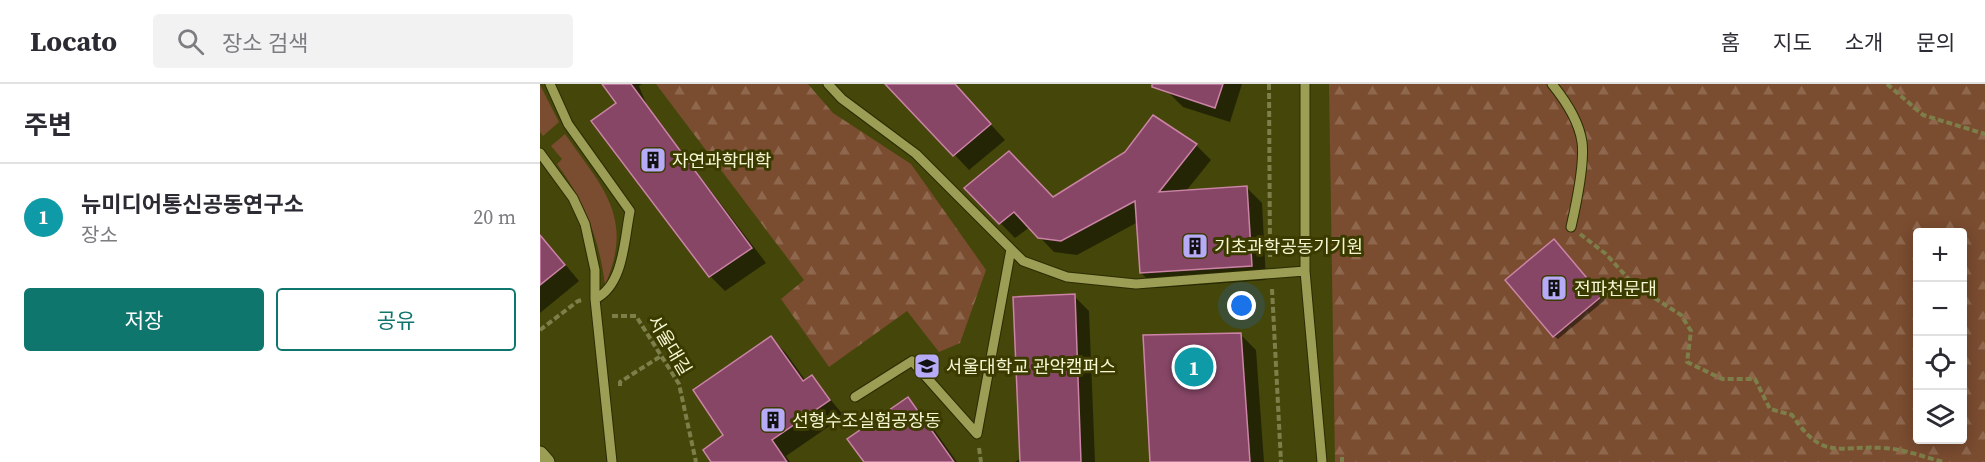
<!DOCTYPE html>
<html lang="ko">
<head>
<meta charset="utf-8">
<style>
	:root { --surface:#fff; --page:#f2f2f3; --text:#2b2b33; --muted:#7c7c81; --line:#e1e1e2; --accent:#0f766e }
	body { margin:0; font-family:"Source Serif 4","Noto Sans KR",serif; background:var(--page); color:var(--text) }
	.controls { position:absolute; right:18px; bottom:18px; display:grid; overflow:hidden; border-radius:6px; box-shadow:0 3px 15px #0003 }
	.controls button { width:54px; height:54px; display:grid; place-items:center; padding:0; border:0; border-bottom:2px solid var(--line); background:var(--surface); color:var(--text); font:30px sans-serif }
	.you { position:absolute; left:702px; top:222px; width:21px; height:21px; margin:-15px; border:4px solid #fff; border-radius:50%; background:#1a73e8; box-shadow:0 0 0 9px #1a73e833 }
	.badge { display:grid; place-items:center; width:39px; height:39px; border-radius:50%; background:var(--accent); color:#fff; font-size:20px; font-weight:700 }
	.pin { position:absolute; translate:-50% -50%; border:3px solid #fff; box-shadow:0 2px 6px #0006 }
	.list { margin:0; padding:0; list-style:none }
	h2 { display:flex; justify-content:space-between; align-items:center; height:78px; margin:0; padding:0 24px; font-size:26px }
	h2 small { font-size:20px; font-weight:400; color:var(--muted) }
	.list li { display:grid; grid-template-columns:39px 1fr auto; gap:18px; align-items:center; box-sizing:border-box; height:108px; padding:0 24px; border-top:2px solid var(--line) }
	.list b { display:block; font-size:22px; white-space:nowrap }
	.list p { margin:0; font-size:20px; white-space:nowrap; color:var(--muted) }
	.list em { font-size:20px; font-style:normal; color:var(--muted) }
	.actions { display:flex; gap:12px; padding:18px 24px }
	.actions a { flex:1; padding:14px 0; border:2px solid var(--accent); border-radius:6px; text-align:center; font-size:21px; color:var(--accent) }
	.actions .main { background:var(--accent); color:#fff }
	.icon { flex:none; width:33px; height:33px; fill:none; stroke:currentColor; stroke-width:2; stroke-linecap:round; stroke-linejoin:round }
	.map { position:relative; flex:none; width:1445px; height:378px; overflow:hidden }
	header { display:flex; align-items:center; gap:36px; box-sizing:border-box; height:84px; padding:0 30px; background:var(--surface); border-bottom:2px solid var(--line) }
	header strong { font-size:28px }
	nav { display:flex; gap:33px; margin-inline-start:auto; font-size:21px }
	.search { width:420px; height:54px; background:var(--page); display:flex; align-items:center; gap:15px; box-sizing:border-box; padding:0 21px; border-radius:6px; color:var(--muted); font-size:22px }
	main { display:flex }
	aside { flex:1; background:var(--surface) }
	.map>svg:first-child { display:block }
	.green { fill:#7a4c30 }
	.forest { fill:url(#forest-firs); fill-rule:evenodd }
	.shadow { fill:#0007 }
	.building { fill:#874666; stroke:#cb84a5; stroke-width:1.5 }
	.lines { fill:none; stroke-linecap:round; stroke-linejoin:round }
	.lane-casing { stroke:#2b2c03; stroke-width:11 }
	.street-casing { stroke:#2b2c03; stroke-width:17 }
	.path { stroke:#7d7f4a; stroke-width:4; stroke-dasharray:6 3; stroke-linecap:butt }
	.lane { stroke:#9b9e54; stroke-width:9 }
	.street { stroke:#9b9e54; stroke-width:15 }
	.labels { text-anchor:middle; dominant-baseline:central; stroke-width:6; stroke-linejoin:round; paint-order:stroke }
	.poi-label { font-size:18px; fill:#f4f7d2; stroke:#3b3b00; text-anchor:start }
	.street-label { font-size:18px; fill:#f4f7d2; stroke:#3b3b00 }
</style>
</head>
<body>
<header>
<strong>Locato</strong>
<div class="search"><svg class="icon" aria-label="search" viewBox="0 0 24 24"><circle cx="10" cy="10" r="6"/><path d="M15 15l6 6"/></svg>장소 검색</div>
<nav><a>홈</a><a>지도</a><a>소개</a><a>문의</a></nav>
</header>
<main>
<aside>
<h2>주변<small></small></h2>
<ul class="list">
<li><span class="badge" style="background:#0f9aa8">1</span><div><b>뉴미디어통신공동연구소</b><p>장소</p></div><em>20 m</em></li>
</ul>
<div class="actions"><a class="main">저장</a><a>공유</a></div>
</aside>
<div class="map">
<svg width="1445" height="378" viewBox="0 0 1445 378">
	<defs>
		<pattern id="forest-firs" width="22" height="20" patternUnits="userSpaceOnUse" patternTransform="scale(1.5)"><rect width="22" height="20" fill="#7a4c30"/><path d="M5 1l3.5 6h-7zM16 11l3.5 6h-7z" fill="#8e674d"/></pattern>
	</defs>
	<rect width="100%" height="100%" fill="#45460a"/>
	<path class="green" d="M 0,1 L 19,38 L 3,52 L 0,48 Z
		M 25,50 C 62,103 95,133 65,201 C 59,154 45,118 17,80 L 22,75 L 11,62 Z"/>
	<path class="forest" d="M 116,0 L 268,0 L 293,29 L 371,80 L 446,186 L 420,259 L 399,268 L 367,227 L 289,283 L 241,215 L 264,196 Z
		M 789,0 L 1445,0 L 1445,378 L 795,378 ZM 1378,148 L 1422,148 L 1422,356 L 1378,356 Z"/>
	<path class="shadow" d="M 63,0 L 102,0 L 99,2 L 108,24 L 226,179 L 185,207 L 170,192 L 78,19 Z
		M 348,0 L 414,0 L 465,56 L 429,86 Z
		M 630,0 L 702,0 L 690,38 L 643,23 L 627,7 Z
		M 656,61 L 671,76 L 646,107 L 707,104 L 722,119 L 726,196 L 617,204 L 601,189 L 598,138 L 537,171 L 514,168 L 490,143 L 475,154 L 426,104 L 513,115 Z
		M 0,150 L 39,197 L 0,229 Z
		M 1018,160 L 1065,216 L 1018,255 L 1014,252 Z
		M 534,212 L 549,227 L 555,378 L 475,378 L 481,374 Z
		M 701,251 L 716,266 L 724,378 L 612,378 Z
		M 231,254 L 246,269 L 266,297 L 272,293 L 304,332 L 246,372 L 250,378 L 173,378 Z
		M 368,315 L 383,330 L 417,378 L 326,378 Z"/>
	<path class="building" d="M 62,0 L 91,0 L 212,164 L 169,193 L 51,37 L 76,19 Z
		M 345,0 L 415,0 L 451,40 L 413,72 Z
		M 612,0 L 683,0 L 675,24 L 612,3 Z
		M 613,31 L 657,60 L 619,108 L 707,102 L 712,182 L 600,189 L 595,117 L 521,157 L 498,154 L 474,128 L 459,140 L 424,104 L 469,67 L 513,113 L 585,68 Z
		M 0,151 L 25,181 L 0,201 Z
		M 1014,155 L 1062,212 L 1013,253 L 965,196 Z
		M 535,210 L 541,378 L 480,378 L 473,213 Z
		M 701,249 L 710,378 L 610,378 L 603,251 Z
		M 231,252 L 263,297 L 272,291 L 290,316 L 232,356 L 247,378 L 171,378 L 163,366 L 183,351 L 153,306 Z
		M 368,313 L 414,378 L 324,378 L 307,355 Z"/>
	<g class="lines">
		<defs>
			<path id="lane" d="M 10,0 L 28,40 L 90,127 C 84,156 84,201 55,215
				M 288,0 L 302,15 L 376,70 L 483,177 L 527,193 L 596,200 L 765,187
				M 765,0 L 765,187 L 782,378
				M 1012,0 C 1025,16 1039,38 1042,58 C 1045,80 1036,121 1031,143
				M 0,69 L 33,114 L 45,140 L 55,186 L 55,215 L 72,378
				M 315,313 L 372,277 L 437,350 L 471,165"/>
			<path id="street" d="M 0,370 L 7,378"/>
		</defs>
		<use href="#lane" class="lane-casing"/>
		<use href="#street" class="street-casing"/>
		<path class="path" d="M 729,0 L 730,173
			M 1347,0 L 1383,31 L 1445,50
			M 1040,150 L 1066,170 L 1094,201 L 1141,231 L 1151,247 L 1147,278 L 1182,295 L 1215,295 L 1230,325 L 1252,331 C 1284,378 1297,361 1344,364 C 1364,365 1384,373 1403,378
			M 732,205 L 741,378
			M 72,232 L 96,232 L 139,300 L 156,378
			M 0,246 L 38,217 L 42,216
			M 80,302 L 80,298 L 121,272
			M 439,364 L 441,378
			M 802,373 L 802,378"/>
		<use href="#lane" class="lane"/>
		<use href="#street" class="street"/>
	</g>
	<defs>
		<symbol id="building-square" viewBox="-11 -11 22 22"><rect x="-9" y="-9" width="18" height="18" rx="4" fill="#b7abf8" stroke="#3b3b00"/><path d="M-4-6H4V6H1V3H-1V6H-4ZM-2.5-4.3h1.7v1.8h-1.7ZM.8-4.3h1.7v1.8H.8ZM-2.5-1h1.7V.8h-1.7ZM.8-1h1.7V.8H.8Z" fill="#111"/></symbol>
		<symbol id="university-square" viewBox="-11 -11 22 22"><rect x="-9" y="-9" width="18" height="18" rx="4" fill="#b7abf8" stroke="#3b3b00"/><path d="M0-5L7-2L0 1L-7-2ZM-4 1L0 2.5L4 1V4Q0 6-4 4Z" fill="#111"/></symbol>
	</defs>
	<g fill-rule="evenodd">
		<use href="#building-square" x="98" y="61" width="30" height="30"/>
		<use href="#building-square" x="640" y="147" width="30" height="30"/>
		<use href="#building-square" x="999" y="189" width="30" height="30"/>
		<use href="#university-square" x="372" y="267" width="30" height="30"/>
		<use href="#building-square" x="218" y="321" width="30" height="30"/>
	</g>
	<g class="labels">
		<g class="poi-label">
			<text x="132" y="76">자연과학대학</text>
			<text x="674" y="162">기초과학공동기기원</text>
			<text x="1034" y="204">전파천문대</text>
			<text x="406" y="282">서울대학교 관악캠퍼스</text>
			<text x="252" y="336">선형수조실험공장동</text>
		</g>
		<g class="street-label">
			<text transform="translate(130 261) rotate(59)">서울대길</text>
		</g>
	</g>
</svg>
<div class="controls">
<button>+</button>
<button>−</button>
<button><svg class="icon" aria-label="locate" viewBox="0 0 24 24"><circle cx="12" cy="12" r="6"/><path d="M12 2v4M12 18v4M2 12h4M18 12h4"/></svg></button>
<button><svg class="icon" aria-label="layers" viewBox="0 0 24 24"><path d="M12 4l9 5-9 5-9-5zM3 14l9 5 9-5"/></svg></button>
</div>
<div class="you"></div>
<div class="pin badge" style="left:654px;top:283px;background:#0f9aa8">1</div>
</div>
</main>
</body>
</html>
